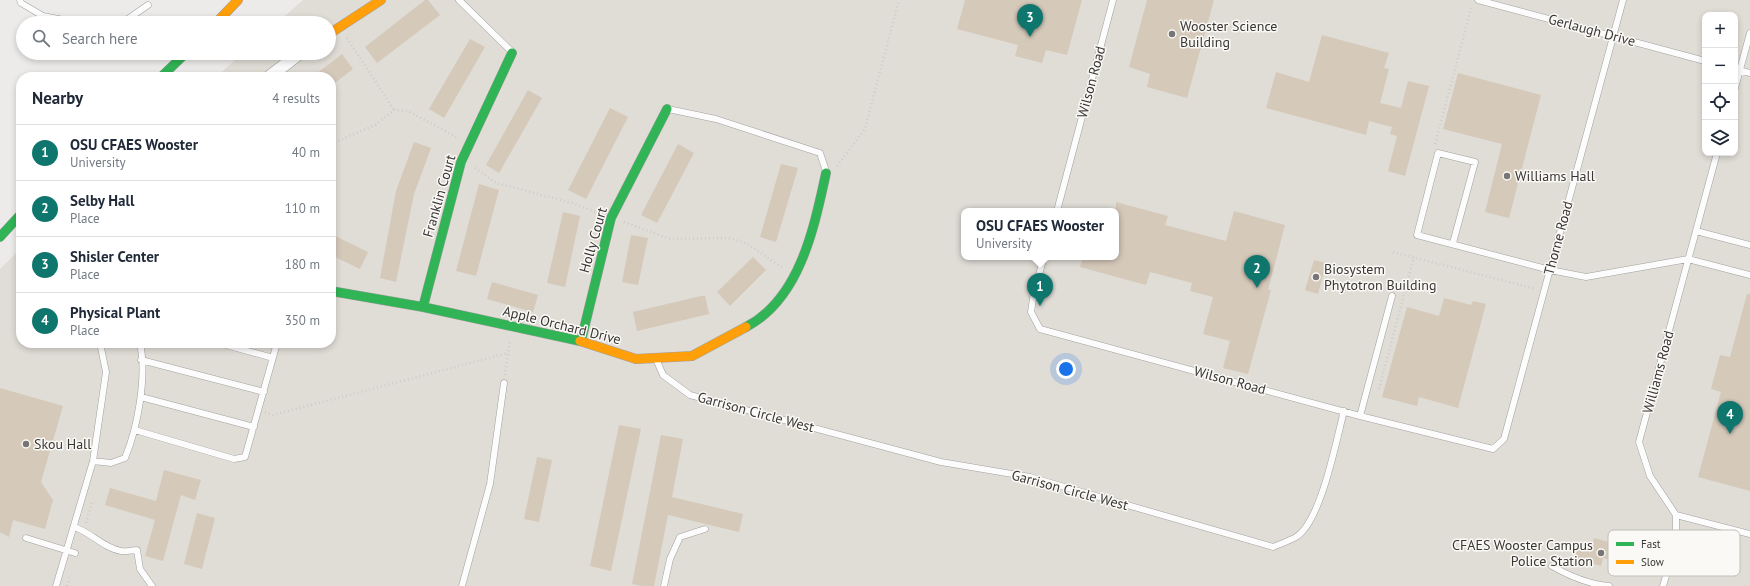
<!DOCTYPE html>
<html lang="en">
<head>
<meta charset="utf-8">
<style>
	:root { --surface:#fff; --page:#f2f2f3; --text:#1f2937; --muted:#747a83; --line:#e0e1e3; --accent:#0f766e }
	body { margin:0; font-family:"PT Sans",sans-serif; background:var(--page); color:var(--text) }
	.controls { position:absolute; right:12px; top:12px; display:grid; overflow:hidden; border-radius:8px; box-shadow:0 2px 6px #0003 }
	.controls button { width:36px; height:36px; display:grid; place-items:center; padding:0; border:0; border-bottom:1px solid var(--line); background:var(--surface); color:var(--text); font:20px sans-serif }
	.you { position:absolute; left:1066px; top:369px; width:14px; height:14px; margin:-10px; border:3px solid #fff; border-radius:50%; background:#1a73e8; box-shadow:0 0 0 6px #1a73e833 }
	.badge { display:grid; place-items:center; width:26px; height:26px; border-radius:50%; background:var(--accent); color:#fff; font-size:13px; font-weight:700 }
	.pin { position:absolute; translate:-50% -33px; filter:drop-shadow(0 1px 2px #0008) }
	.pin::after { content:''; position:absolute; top:21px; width:14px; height:12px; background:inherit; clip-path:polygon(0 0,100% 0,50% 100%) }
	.popup { position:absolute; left:961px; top:208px; width:158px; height:52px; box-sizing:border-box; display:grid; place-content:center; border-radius:8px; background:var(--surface); filter:drop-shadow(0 1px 3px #0005); font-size:13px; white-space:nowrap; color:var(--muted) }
	.popup b { font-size:15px; color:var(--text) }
	.popup::after { content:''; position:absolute; left:50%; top:100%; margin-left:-8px; border:8px solid transparent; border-top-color:var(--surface) }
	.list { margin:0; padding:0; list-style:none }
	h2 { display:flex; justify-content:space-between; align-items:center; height:52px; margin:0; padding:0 16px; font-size:17px }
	h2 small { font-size:13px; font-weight:400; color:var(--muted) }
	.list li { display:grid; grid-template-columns:26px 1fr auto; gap:12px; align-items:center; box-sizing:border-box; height:56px; padding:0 16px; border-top:1px solid var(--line) }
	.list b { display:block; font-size:15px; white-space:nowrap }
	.list p { margin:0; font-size:13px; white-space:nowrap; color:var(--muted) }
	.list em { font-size:13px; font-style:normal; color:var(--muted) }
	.icon { flex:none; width:22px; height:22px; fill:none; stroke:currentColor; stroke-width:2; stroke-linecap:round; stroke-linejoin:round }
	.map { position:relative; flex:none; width:1750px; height:586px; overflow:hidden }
	.search { position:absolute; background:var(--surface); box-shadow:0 2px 6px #0003; left:16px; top:16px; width:320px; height:44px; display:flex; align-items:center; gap:10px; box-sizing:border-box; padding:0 14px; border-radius:22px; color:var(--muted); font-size:15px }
	.panel { position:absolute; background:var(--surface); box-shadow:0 2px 6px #0003; left:16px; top:72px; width:320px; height:276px; border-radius:16px }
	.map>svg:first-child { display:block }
	.built { fill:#e0dcd6; fill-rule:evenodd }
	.building { fill:#d5c9ba }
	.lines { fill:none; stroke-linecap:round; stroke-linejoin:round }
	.lane-casing { stroke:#a1a09f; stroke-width:7 }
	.street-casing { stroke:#a1a09f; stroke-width:13 }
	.fast-casing { stroke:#a1a09f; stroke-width:10 }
	.slow-casing { stroke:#a1a09f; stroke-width:10 }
	.path { stroke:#cdcccb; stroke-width:2.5; stroke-dasharray:1 3; stroke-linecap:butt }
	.lane { stroke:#fcfcfc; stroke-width:6 }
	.street { stroke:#fcfcfc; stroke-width:12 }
	.fast { stroke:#30b455; stroke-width:9 }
	.slow { stroke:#ff9f0a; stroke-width:9 }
	.poi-dot { fill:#777675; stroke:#fbf9f5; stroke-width:1.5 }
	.labels { text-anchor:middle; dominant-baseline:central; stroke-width:3; stroke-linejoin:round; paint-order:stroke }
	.poi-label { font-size:14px; fill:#383736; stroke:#fbf9f5; text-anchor:start }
	.street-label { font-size:14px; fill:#383736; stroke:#fbf9f5 }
	.key { fill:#fbf9f5; stroke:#c0bfbc; stroke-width:1 }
	.key-label { font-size:11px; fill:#383736 }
</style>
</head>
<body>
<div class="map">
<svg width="1750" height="586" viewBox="0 0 1750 586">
	<rect width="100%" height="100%" fill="#edebe9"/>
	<path class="built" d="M 303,0 L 1750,0 L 1750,586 L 0,586 L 0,269 L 21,248 L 21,343 L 331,343 L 331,77 L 216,77 L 243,53 L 329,53 L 329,23 L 277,23 ZM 1705,15 L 1735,15 L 1735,153 L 1705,153 ZM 964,211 L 1116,211 L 1116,257 L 964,257 Z"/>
	<path class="building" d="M 425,0 L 428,0 L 440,15 L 377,63 L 365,47 Z
		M 965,0 L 1082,0 L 1067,55 L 1046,50 L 1042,63 L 1015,56 L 1018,45 L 957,29 Z
		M 1147,0 L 1214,0 L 1187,98 L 1147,87 L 1150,74 L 1129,67 Z
		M 1322,35 L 1389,53 L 1384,68 L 1389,69 L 1380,103 L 1401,108 L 1408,81 L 1429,86 L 1405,176 L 1388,171 L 1397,136 L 1390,134 L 1392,127 L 1369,121 L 1366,135 L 1266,108 L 1276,72 L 1309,82 Z
		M 470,39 L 485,47 L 444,118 L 429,109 Z
		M 342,54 L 353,69 L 331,86 L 331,77 L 312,77 Z
		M 1458,73 L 1541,95 L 1509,218 L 1485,212 L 1502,144 L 1443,129 Z
		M 528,90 L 542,98 L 499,173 L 486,165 Z
		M 610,108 L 628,117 L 586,199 L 568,190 Z
		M 414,142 L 431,148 L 414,194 L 396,282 L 380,278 L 396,191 Z
		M 678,144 L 694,153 L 657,223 L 641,215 Z
		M 781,164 L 798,168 L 776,242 L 760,237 Z
		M 479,184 L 499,190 L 476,276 L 456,271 Z
		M 1116,202 L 1168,216 L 1165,225 L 1226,241 L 1234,211 L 1285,225 L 1268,290 L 1271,290 L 1248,374 L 1223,368 L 1230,341 L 1203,334 L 1213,297 L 1190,291 L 1192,283 L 1150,272 L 1146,285 L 1080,267 L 1083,257 L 1116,257 Z
		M 563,212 L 580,216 L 565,287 L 547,283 Z
		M 331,234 L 368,252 L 360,269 L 331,255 Z
		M 631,235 L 648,238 L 638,285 L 622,282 Z
		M 753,257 L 766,270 L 730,306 L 717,292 Z
		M 1314,260 L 1326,263 L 1318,294 L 1305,290 Z
		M 492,282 L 538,295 L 533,312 L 487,299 Z
		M 1747,294 L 1750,294 L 1750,491 L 1698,477 L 1721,392 L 1711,389 L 1720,355 L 1730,357 Z
		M 701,296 L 705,296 L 709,314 L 637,331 L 633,312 Z
		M 1444,298 L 1471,305 L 1473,301 L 1486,304 L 1458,408 L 1419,397 L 1417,406 L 1382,397 L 1407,307 L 1439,316 Z
		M 0,388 L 63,406 L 41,482 L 53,500 L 45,529 L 13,520 L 9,537 L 0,532 Z
		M 619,425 L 641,429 L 611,571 L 590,566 Z
		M 661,435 L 683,439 L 672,497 L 743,514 L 739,532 L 668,515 L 654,586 L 642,586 L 632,584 Z
		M 537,457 L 552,460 L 539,522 L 524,519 Z
		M 164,470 L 201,480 L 195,500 L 181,495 L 163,561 L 145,556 L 155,520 L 105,505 L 110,488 L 156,501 Z
		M 197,513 L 215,518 L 202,569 L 184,564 Z
		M 1594,538 L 1619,545 L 1615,561 L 1603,558 L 1601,566 L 1574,559 L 1577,548 L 1591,552 Z"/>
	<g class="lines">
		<defs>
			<path id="lane" d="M 20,0 L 21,3 L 43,16 L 79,23
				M 459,0 L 512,52
				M 1478,0 L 1705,61
				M 122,23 L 148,5
				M 1735,69 L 1750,73
				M 1735,88 L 1750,33
				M 668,109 L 716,119 L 820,153 L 826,171
				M 1057,211 L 1113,0
				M 1696,231 L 1750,245
				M 1453,243 L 1475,162 L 1438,153 L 1417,235 L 1550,270 L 1586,277 L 1688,259 L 1750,275
				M 1044,257 L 1034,292 L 1031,312 L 1040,329 L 1360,416 L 1493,449 L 1504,439 L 1623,0
				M 219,343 L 273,358
				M 656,359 L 663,375 L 690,395 L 941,462 L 1030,477 L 1273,547 C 1280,544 1289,541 1296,537 C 1321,522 1336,441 1344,411
				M 141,360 L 264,392
				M 141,397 L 254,427
				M 1360,416 L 1392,296
				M 135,430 L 234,459 L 245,457 L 277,343
				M 93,461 L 111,463 L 125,458 C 138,427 147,376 140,343
				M 1676,515 L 1750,534
				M 74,527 C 91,532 103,548 121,551 C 126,552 132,550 137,550 L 140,569 L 152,586
				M 26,538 L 75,553
				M 1552,566 C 1571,577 1588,584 1609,586
				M 56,586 L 93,461 L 106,372 L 100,343
				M 462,586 L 490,484 L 504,383
				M 664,586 L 670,559 L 680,537 L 705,529
				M 1663,586 L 1676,542 L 1676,515 L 1650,476 L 1639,442 L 1717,153"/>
			<path id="street" d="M 269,77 L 300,53"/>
			<path id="fast" d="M 161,77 L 186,53
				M 0,237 L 21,214
				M 331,291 L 423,307 L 580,341
				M 423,307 L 461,162 L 512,53
				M 746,327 C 800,299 814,228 826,173
				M 581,341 L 611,218 L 667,109"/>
			<path id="slow" d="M 216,23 L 238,0
				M 329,34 L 381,0
				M 580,341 L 636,359 L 692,356 L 746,327"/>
		</defs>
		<use href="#lane" class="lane-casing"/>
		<use href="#street" class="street-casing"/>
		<use href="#fast" class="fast-casing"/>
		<use href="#slow" class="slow-casing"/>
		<path class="path" d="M 347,38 L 394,110
			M 331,144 L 375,125 L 394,110 L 408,111 L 458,138
			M 1435,144 L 1472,5
			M 837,166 L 865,129 L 899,0
			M 475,168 L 496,183 L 572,203 L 598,213
			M 624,222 L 670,239 L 729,238 L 746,243 L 783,268
			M 1393,252 L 1536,289
			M 505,375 L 510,340
			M 1379,389 L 1414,257
			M 265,412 L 273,415 L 508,353
			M 86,523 L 92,501
			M 67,586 L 70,575"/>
		<use href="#lane" class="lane"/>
		<use href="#street" class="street"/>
		<use href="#fast" class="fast"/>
		<use href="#slow" class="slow"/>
	</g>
	<g class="poi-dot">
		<circle cx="1172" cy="34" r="4"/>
		<circle cx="1507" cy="176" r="4"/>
		<circle cx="1316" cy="277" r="4"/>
		<circle cx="26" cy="444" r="4"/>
		<circle cx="1601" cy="553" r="4"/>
	</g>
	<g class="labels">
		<g class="poi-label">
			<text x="1180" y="26">Wooster Science<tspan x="1180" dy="16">Building</tspan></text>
			<text x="1515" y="176">Williams Hall</text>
			<text x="1324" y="269">Biosystem<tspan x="1324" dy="16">Phytotron Building</tspan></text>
			<text x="34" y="444">Skou Hall</text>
			<text x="1593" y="545" text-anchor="end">CFAES Wooster Campus<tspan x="1593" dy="16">Police Station</tspan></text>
		</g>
		<g class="street-label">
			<text transform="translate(1592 30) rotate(15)">Gerlaugh Drive</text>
			<text transform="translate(1091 82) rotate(-75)">Wilson Road</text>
			<text transform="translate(439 196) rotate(-74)">Franklin Court</text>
			<text transform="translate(1558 238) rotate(-75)">Thorne Road</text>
			<text transform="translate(593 240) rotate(-74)">Holly Court</text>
			<text transform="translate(562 325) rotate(14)">Apple Orchard Drive</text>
			<text transform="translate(1658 372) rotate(-75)">Williams Road</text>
			<text transform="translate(1230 380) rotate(15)">Wilson Road</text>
			<text transform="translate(756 412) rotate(15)">Garrison Circle West</text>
			<text transform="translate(1070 490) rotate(15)">Garrison Circle West</text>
		</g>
	</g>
	<rect x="1608" y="530" width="132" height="46" rx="6" class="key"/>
	<rect x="1616" y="542" width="18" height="4" fill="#30b455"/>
	<rect x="1616" y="560" width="18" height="4" fill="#ff9f0a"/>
	<g class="key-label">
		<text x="1641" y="548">Fast</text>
		<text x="1641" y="566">Slow</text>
	</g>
</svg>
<div class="controls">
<button>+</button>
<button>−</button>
<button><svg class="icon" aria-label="locate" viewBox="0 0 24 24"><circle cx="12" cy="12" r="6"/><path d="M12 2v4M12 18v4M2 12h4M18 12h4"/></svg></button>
<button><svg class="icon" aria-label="layers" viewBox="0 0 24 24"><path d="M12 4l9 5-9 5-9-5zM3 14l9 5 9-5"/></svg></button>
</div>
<div class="you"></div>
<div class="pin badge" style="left:1040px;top:306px">1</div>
<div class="popup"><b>OSU CFAES Wooster</b>University</div>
<div class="pin badge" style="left:1257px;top:288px">2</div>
<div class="pin badge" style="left:1030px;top:37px">3</div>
<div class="pin badge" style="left:1730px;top:434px">4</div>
<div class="search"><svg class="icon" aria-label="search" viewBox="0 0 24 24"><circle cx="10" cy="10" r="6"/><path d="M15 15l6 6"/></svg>Search here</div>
<section class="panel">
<h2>Nearby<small>4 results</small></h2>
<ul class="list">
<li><span class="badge">1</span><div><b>OSU CFAES Wooster</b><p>University</p></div><em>40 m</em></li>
<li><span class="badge">2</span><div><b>Selby Hall</b><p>Place</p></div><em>110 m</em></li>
<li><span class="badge">3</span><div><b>Shisler Center</b><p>Place</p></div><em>180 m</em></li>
<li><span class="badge">4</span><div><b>Physical Plant</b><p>Place</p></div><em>350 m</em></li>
</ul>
</section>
</div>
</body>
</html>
